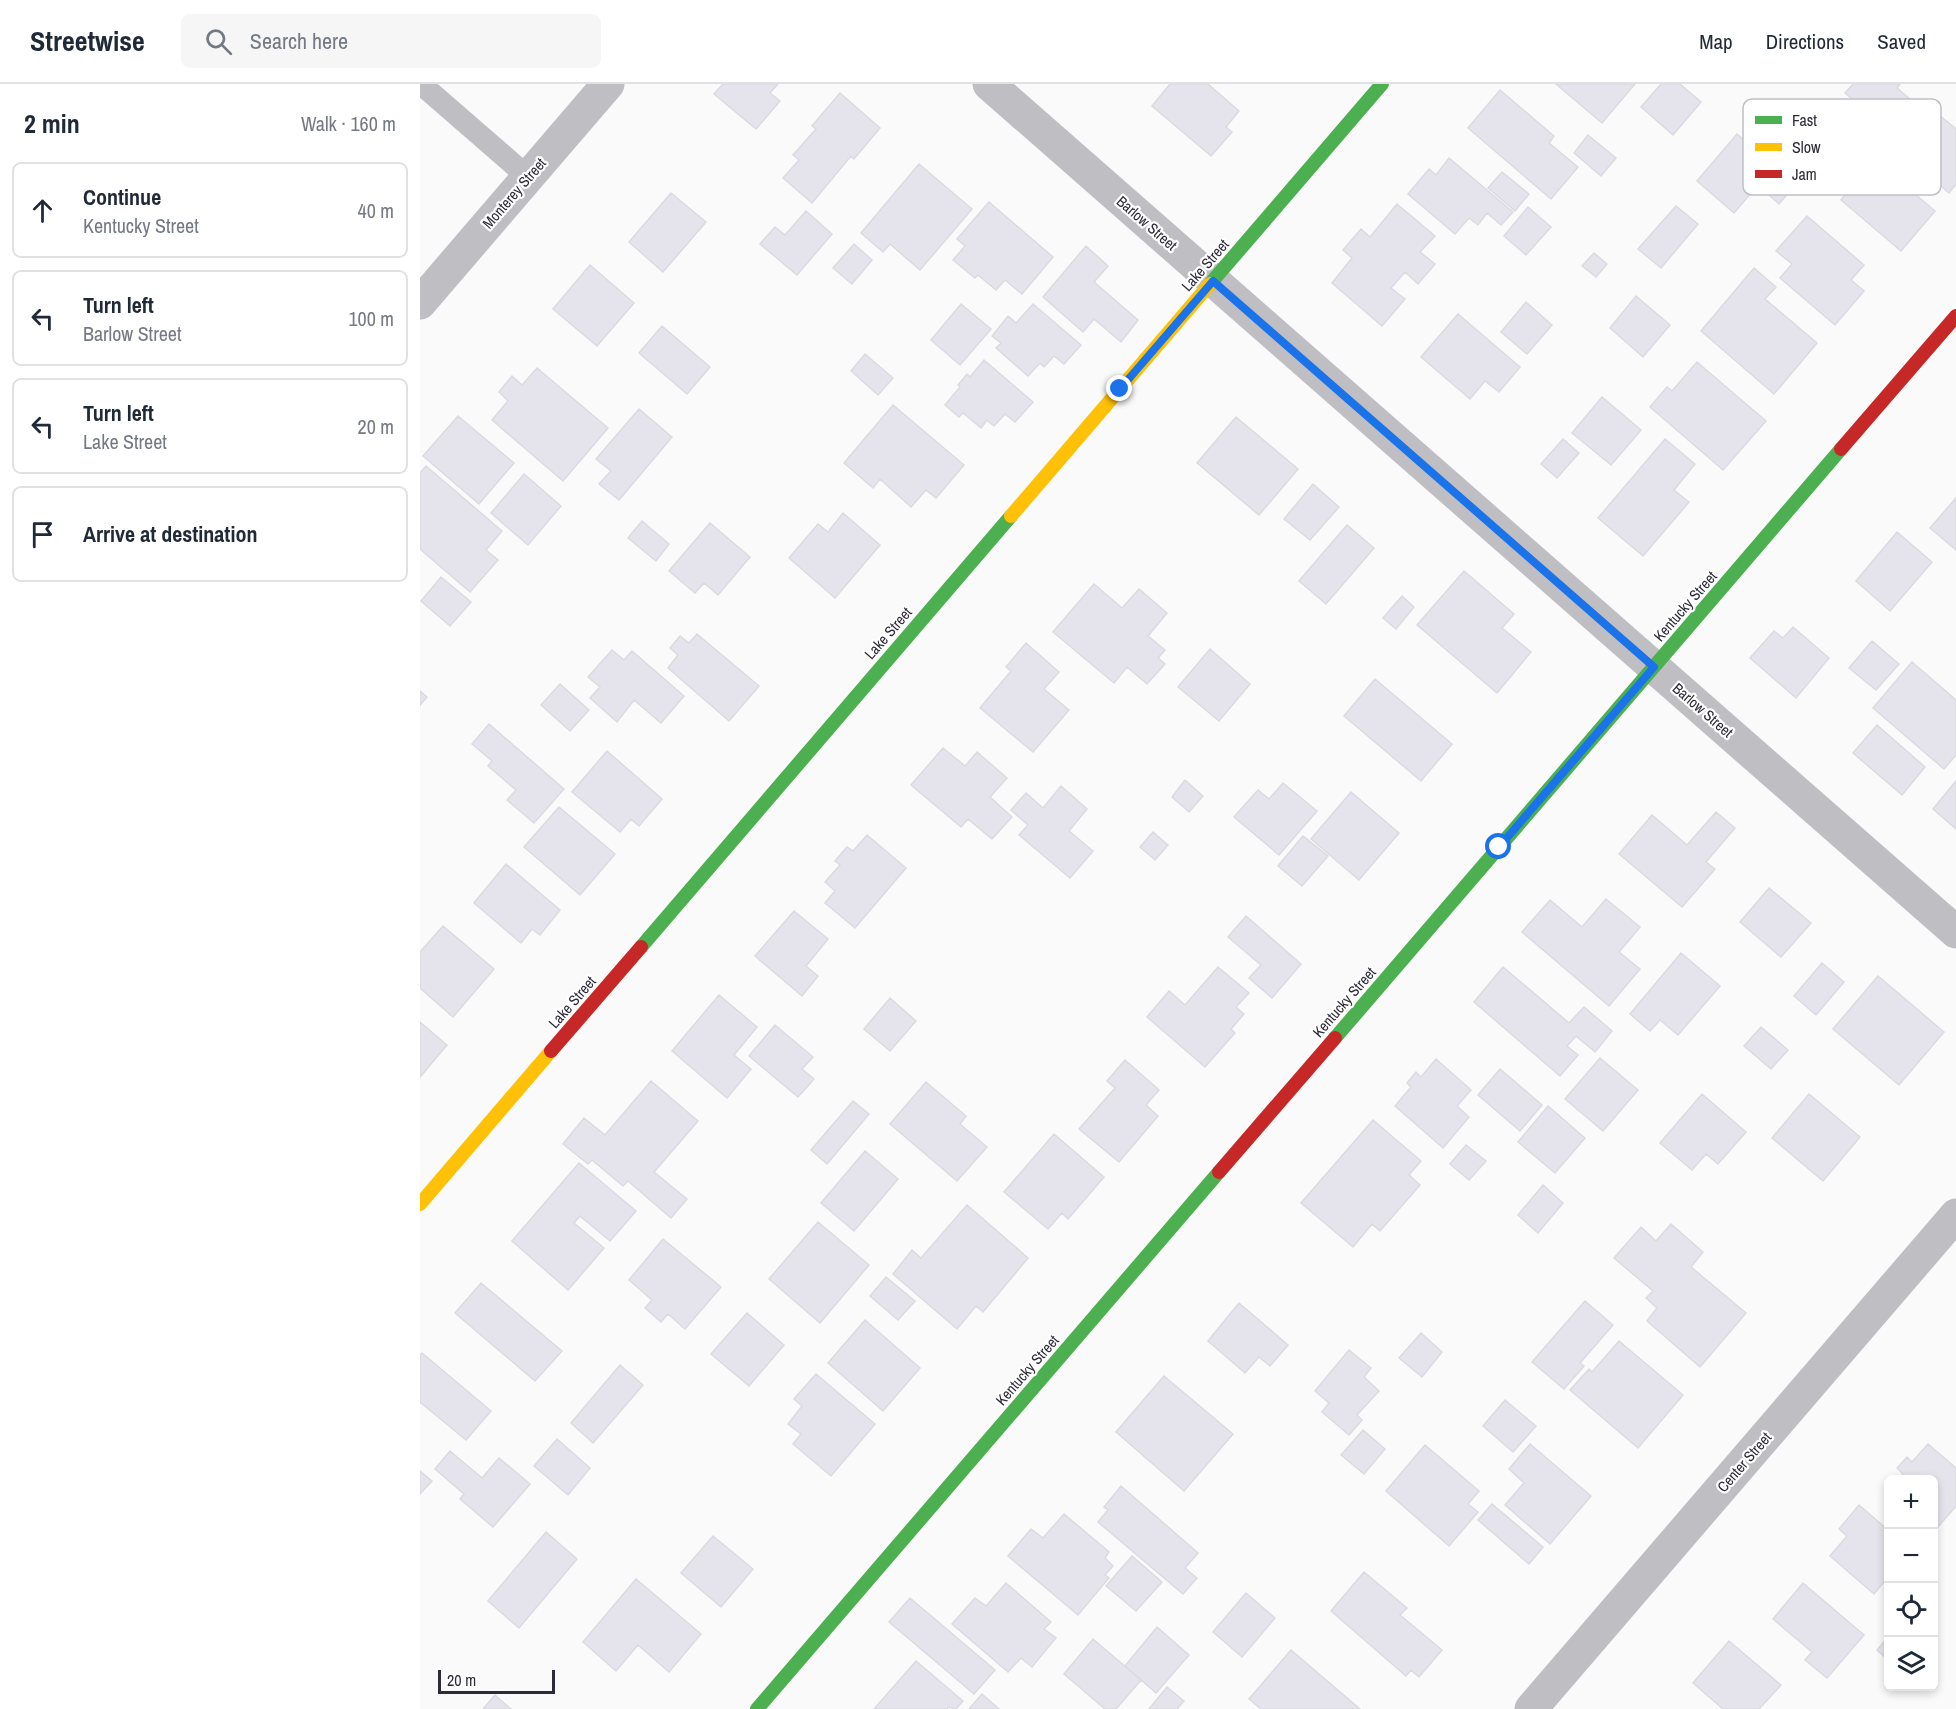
<!DOCTYPE html>
<html lang="en">
<head>
<meta charset="utf-8">
<style>
	:root { --surface:#fff; --page:#f6f6f7; --text:#1f2937; --muted:#747a83; --line:#e0e1e3 }
	body { margin:0; font-family:"Archivo Narrow",sans-serif; background:var(--page); color:var(--text) }
	.controls { position:absolute; right:18px; bottom:18px; display:grid; overflow:hidden; border-radius:9px; box-shadow:0 3px 9px #0003 }
	.controls button { width:54px; height:54px; display:grid; place-items:center; padding:0; border:0; border-bottom:2px solid var(--line); background:var(--surface); color:var(--text); font:30px sans-serif }
	.scale { position:absolute; left:18px; bottom:15px; width:117px; box-sizing:border-box; padding-left:6px; border:3px solid #2e2b38; border-top:0; font-size:16px; line-height:21px; white-space:nowrap; color:#2e2b38; -webkit-text-stroke:4px #fff; paint-order:stroke }
	.stop { position:absolute; width:18px; height:18px; margin:-14px; border:4px solid #1a73e8; border-radius:50%; background:#fff }
	.stop.end { background:#1a73e8; border-color:#fff; box-shadow:0 2px 6px #0008 }
	.list { margin:0; padding:0; list-style:none }
	h2 { display:flex; justify-content:space-between; align-items:center; height:78px; margin:0; padding:0 24px; font-size:26px }
	h2 small { font-size:20px; font-weight:400; color:var(--muted) }
	.list li { display:grid; grid-template-columns:39px 1fr auto; gap:18px; align-items:center; box-sizing:border-box; height:96px; margin:0 12px 12px; padding:0 12px; border:2px solid var(--line); border-radius:9px }
	.list b { display:block; font-size:22px; white-space:nowrap }
	.list p { margin:0; font-size:20px; white-space:nowrap; color:var(--muted) }
	.list em { font-size:20px; font-style:normal; color:var(--muted) }
	.icon { flex:none; width:33px; height:33px; fill:none; stroke:currentColor; stroke-width:2; stroke-linecap:round; stroke-linejoin:round }
	.map { position:relative; flex:none; width:1536px; height:1625px; overflow:hidden }
	header { display:flex; align-items:center; gap:36px; box-sizing:border-box; height:84px; padding:0 30px; background:var(--surface); border-bottom:2px solid var(--line) }
	header strong { font-size:28px }
	nav { display:flex; gap:33px; margin-inline-start:auto; font-size:21px }
	.search { width:420px; height:54px; background:var(--page); display:flex; align-items:center; gap:15px; box-sizing:border-box; padding:0 21px; border-radius:9px; color:var(--muted); font-size:22px }
	main { display:flex }
	aside { flex:1; background:var(--surface) }
	.map>svg:first-child { display:block }
	.building { fill:#e5e4ec; stroke:#dbdae0; stroke-width:1.5 }
	.lines { fill:none; stroke-linecap:round; stroke-linejoin:round }
	.lane { stroke:#bfbec3; stroke-width:22 }
	.street { stroke:#bfbec3; stroke-width:33 }
	.fast { stroke:#4caf50; stroke-width:14 }
	.slow { stroke:#ffc107; stroke-width:14 }
	.jam { stroke:#c62828; stroke-width:14 }
	.route { stroke:#1a73e8; stroke-width:8 }
	.labels { text-anchor:middle; dominant-baseline:central; stroke-width:4.5; stroke-linejoin:round; paint-order:stroke }
	.street-label { font-size:15px; fill:#2e2b38; stroke:#fff }
	.key { fill:#fff; stroke:#c0bfc3; stroke-width:1.5 }
	.key-label { font-size:16px; fill:#2e2b38 }
</style>
</head>
<body>
<header>
<strong>Streetwise</strong>
<div class="search"><svg class="icon" aria-label="search" viewBox="0 0 24 24"><circle cx="10" cy="10" r="6"/><path d="M15 15l6 6"/></svg>Search here</div>
<nav><a>Map</a><a>Directions</a><a>Saved</a></nav>
</header>
<main>
<aside>
<h2>2 min<small>Walk · 160 m</small></h2>
<ul class="list">
<li><svg class="icon" aria-label="ahead" viewBox="0 0 24 24"><path d="M12 20V5M6 11l6-6 6 6"/></svg><div><b>Continue</b><p>Kentucky Street</p></div><em>40 m</em></li>
<li><svg class="icon" aria-label="left" viewBox="0 0 24 24"><path d="M17 20v-9H6M10 6l-5 5 5 5"/></svg><div><b>Turn left</b><p>Barlow Street</p></div><em>100 m</em></li>
<li><svg class="icon" aria-label="left" viewBox="0 0 24 24"><path d="M17 20v-9H6M10 6l-5 5 5 5"/></svg><div><b>Turn left</b><p>Lake Street</p></div><em>20 m</em></li>
<li><svg class="icon" aria-label="arrive" viewBox="0 0 24 24"><path d="M6 21V4h12l-3 4 3 4H6"/></svg><div><b>Arrive at destination</b></div></li>
</ul>
</aside>
<div class="map">
<svg width="1536" height="1625" viewBox="0 0 1536 1625">
	<rect width="100%" height="100%" fill="#fafafa"/>
	<path class="building" d="M 303,0 L 358,0 L 350,9 L 360,17 L 336,45 L 294,10 Z
		M 750,0 L 788,0 L 819,27 L 806,43 L 812,48 L 791,72 L 732,22 Z
		M 1136,0 L 1215,0 L 1182,39 Z
		M 1241,0 L 1260,0 L 1281,18 L 1253,51 L 1221,23 Z
		M 1433,0 L 1480,0 L 1477,4 L 1497,21 L 1490,29 L 1495,33 L 1483,47 L 1478,42 L 1472,49 L 1425,9 Z
		M 1080,6 L 1134,52 L 1129,59 L 1158,83 L 1131,115 L 1048,44 Z
		M 420,9 L 460,44 L 434,75 L 431,72 L 392,119 L 363,94 L 379,76 L 373,71 L 396,45 L 392,42 Z
		M 1519,31 L 1536,45 L 1536,100 L 1529,109 L 1485,71 Z
		M 1317,50 L 1376,100 L 1359,120 L 1338,101 L 1314,129 L 1277,97 Z
		M 1168,51 L 1196,74 L 1181,92 L 1154,69 Z
		M 1029,74 L 1093,128 L 1081,141 L 1067,129 L 1058,141 L 1049,134 L 1035,150 L 988,110 L 1009,85 L 1016,91 Z
		M 499,80 L 552,125 L 500,186 L 470,160 L 463,168 L 441,149 Z
		M 1463,83 L 1515,127 L 1481,167 L 1421,116 L 1440,93 L 1448,100 Z
		M 1082,88 L 1109,110 L 1095,127 L 1068,104 Z
		M 251,109 L 286,138 L 243,188 L 209,158 Z
		M 569,118 L 633,173 L 602,210 L 585,196 L 576,206 L 558,191 L 555,194 L 533,176 L 545,162 L 537,155 Z
		M 977,120 L 1015,152 L 1000,168 L 1015,180 L 998,200 L 985,188 L 971,204 L 985,215 L 962,242 L 912,199 L 932,174 L 923,166 L 941,145 L 950,153 Z
		M 1256,122 L 1278,140 L 1241,184 L 1218,165 Z
		M 1108,123 L 1131,143 L 1106,171 L 1084,152 Z
		M 386,127 L 412,150 L 377,191 L 340,160 L 355,143 L 365,151 Z
		M 1387,132 L 1444,181 L 1431,196 L 1444,207 L 1415,241 L 1360,194 L 1372,180 L 1356,167 Z
		M 434,160 L 452,176 L 432,200 L 413,184 Z
		M 666,162 L 688,182 L 674,198 L 718,236 L 701,258 L 674,235 L 663,248 L 623,213 Z
		M 1174,169 L 1187,180 L 1176,193 L 1162,182 Z
		M 170,181 L 214,219 L 177,262 L 133,225 Z
		M 1334,184 L 1356,203 L 1345,215 L 1397,259 L 1354,310 L 1281,247 Z
		M 1216,212 L 1250,241 L 1223,273 L 1190,244 Z
		M 1106,218 L 1132,241 L 1107,270 L 1081,248 Z
		M 541,220 L 571,245 L 540,281 L 511,256 Z
		M 613,220 L 661,261 L 644,280 L 634,272 L 624,283 L 620,279 L 608,292 L 576,264 L 581,259 L 572,252 L 588,232 L 596,239 Z
		M 1038,230 L 1100,283 L 1079,308 L 1065,297 L 1050,315 L 1001,273 Z
		M 242,242 L 290,283 L 267,310 L 219,269 Z
		M 445,270 L 473,294 L 458,311 L 431,287 Z
		M 564,276 L 613,318 L 595,338 L 585,330 L 574,342 L 567,336 L 561,344 L 543,329 L 539,333 L 525,321 L 540,303 L 538,301 L 547,290 L 550,293 Z
		M 1277,278 L 1346,337 L 1303,386 L 1230,323 L 1247,303 L 1252,307 Z
		M 117,284 L 188,344 L 143,397 L 72,336 L 88,317 L 79,308 L 92,292 L 102,301 Z
		M 1182,313 L 1221,346 L 1191,381 L 1152,349 Z
		M 473,321 L 544,381 L 516,414 L 506,406 L 491,423 L 460,395 L 453,404 L 424,379 Z
		M 219,325 L 252,353 L 199,416 L 179,400 L 191,387 L 176,375 Z
		M 38,332 L 94,379 L 59,420 L 3,372 Z
		M 816,333 L 878,385 L 839,431 L 777,379 Z
		M 1143,355 L 1159,369 L 1137,394 L 1121,380 Z
		M 1245,355 L 1275,380 L 1254,406 L 1269,418 L 1223,472 L 1178,434 Z
		M 6,382 L 82,447 L 66,466 L 78,476 L 50,508 L 0,465 L 0,389 Z
		M 104,390 L 141,422 L 108,461 L 71,429 Z
		M 893,400 L 919,423 L 890,456 L 864,435 Z
		M 1536,414 L 1536,466 L 1510,444 Z
		M 423,429 L 460,461 L 415,514 L 369,474 L 398,440 L 408,448 Z
		M 222,437 L 249,460 L 236,477 L 208,454 Z
		M 290,439 L 330,473 L 298,511 L 284,499 L 275,509 L 249,487 Z
		M 927,441 L 954,464 L 906,520 L 879,497 Z
		M 1477,448 L 1512,478 L 1470,527 L 1436,497 Z
		M 1044,487 L 1094,530 L 1082,544 L 1111,568 L 1077,609 L 997,541 Z
		M 21,493 L 51,518 L 30,542 L 1,517 Z
		M 674,500 L 702,524 L 719,505 L 747,529 L 728,552 L 745,566 L 738,574 L 745,580 L 727,600 L 707,583 L 694,599 L 633,548 Z
		M 982,512 L 994,523 L 976,545 L 963,534 Z
		M 1373,543 L 1409,574 L 1376,614 L 1330,574 L 1354,547 L 1363,554 Z
		M 277,550 L 339,602 L 309,637 L 248,584 L 258,571 L 250,564 L 260,552 L 269,559 Z
		M 1452,557 L 1479,580 L 1456,606 L 1429,584 Z
		M 606,559 L 639,588 L 624,605 L 649,626 L 613,668 L 560,624 L 591,587 L 586,583 Z
		M 790,565 L 830,600 L 799,637 L 758,603 Z
		M 192,566 L 204,576 L 212,567 L 264,612 L 241,639 L 214,616 L 197,638 L 170,614 L 180,603 L 168,593 Z
		M 1492,578 L 1536,616 L 1536,671 L 1524,685 L 1453,624 Z
		M 955,595 L 1032,660 L 1001,697 L 924,632 Z
		M 140,600 L 169,626 L 150,647 L 121,621 Z
		M 0,607 L 7,613 L 0,621 Z
		M 69,640 L 144,705 L 114,739 L 87,716 L 96,706 L 68,682 L 72,677 L 52,660 Z
		M 1457,641 L 1505,683 L 1482,711 L 1433,669 Z
		M 523,664 L 545,682 L 557,668 L 587,694 L 570,713 L 592,733 L 572,755 L 548,735 L 541,743 L 491,701 Z
		M 187,667 L 242,715 L 219,742 L 211,735 L 200,748 L 152,708 Z
		M 765,696 L 783,712 L 769,728 L 752,713 Z
		M 1536,697 L 1536,745 L 1513,725 Z
		M 863,699 L 897,727 L 859,771 L 814,733 L 838,706 L 849,715 Z
		M 641,702 L 667,725 L 649,747 L 673,767 L 650,794 L 599,751 L 608,741 L 591,726 L 606,709 L 623,724 Z
		M 931,708 L 979,749 L 939,796 L 891,755 Z
		M 139,723 L 195,770 L 160,811 L 104,763 Z
		M 1296,728 L 1315,744 L 1286,778 L 1295,785 L 1262,823 L 1199,770 L 1232,731 L 1267,761 Z
		M 733,748 L 748,761 L 735,776 L 720,763 Z
		M 447,751 L 486,784 L 435,844 L 405,819 L 415,807 L 405,798 L 420,781 L 415,777 L 427,763 L 433,767 Z
		M 883,752 L 908,772 L 882,802 L 858,782 Z
		M 86,780 L 140,826 L 120,851 L 112,845 L 101,859 L 54,819 Z
		M 1349,804 L 1391,839 L 1361,873 L 1320,838 Z
		M 1186,815 L 1220,843 L 1199,868 L 1220,885 L 1189,922 L 1102,848 L 1130,816 L 1162,843 Z
		M 374,827 L 408,855 L 386,882 L 398,892 L 382,912 L 335,872 Z
		M 826,832 L 881,880 L 852,914 L 829,894 L 841,881 L 808,853 Z
		M 23,842 L 74,885 L 33,933 L 0,904 L 0,868 Z
		M 1261,869 L 1300,902 L 1258,951 L 1240,936 L 1230,947 L 1210,930 Z
		M 1402,879 L 1424,898 L 1396,931 L 1374,912 Z
		M 798,883 L 829,909 L 816,923 L 824,930 L 811,945 L 815,949 L 785,983 L 727,933 L 749,907 L 765,921 Z
		M 1083,883 L 1149,939 L 1164,923 L 1192,947 L 1175,968 L 1156,952 L 1147,962 L 1158,971 L 1140,992 L 1054,918 Z
		M 1458,892 L 1524,948 L 1479,1001 L 1413,945 Z
		M 299,911 L 337,943 L 314,971 L 331,985 L 307,1014 L 252,967 Z
		M 470,914 L 496,937 L 470,967 L 444,945 Z
		M 0,938 L 27,961 L 0,993 Z
		M 355,941 L 393,973 L 382,985 L 394,995 L 378,1013 L 329,972 Z
		M 1341,943 L 1368,966 L 1351,985 L 1324,962 Z
		M 1180,974 L 1218,1006 L 1183,1047 L 1145,1015 Z
		M 1016,975 L 1051,1006 L 1037,1022 L 1049,1033 L 1023,1064 L 975,1022 L 991,1003 L 987,999 L 996,988 L 1001,993 Z
		M 705,976 L 739,1006 L 726,1021 L 738,1032 L 699,1078 L 659,1045 L 695,1004 L 687,997 Z
		M 1080,985 L 1122,1021 L 1100,1047 L 1058,1011 Z
		M 231,997 L 278,1037 L 234,1088 L 267,1115 L 251,1134 L 208,1097 L 203,1102 L 172,1076 L 168,1080 L 143,1060 L 164,1034 L 185,1051 Z
		M 506,998 L 546,1032 L 540,1040 L 567,1063 L 537,1097 L 470,1040 Z
		M 1282,1010 L 1326,1048 L 1298,1080 L 1286,1070 L 1272,1086 L 1240,1059 Z
		M 1389,1010 L 1440,1053 L 1403,1097 L 1352,1054 Z
		M 433,1017 L 449,1030 L 407,1080 L 391,1066 Z
		M 1128,1022 L 1165,1054 L 1135,1089 L 1098,1058 Z
		M 953,1036 L 1001,1077 L 989,1091 L 1000,1101 L 960,1147 L 952,1140 L 933,1163 L 881,1119 Z
		M 634,1050 L 684,1093 L 648,1135 L 642,1129 L 628,1145 L 584,1108 Z
		M 1046,1061 L 1066,1077 L 1049,1096 L 1030,1080 Z
		M 445,1067 L 478,1095 L 434,1147 L 401,1119 Z
		M 159,1079 L 216,1127 L 190,1157 L 160,1132 L 154,1139 L 184,1164 L 148,1206 L 92,1157 Z
		M 1123,1101 L 1143,1119 L 1118,1149 L 1098,1131 Z
		M 547,1121 L 608,1174 L 563,1228 L 556,1222 L 537,1245 L 473,1190 L 492,1166 L 501,1174 Z
		M 398,1138 L 449,1181 L 400,1239 L 349,1195 Z
		M 1251,1140 L 1283,1168 L 1271,1183 L 1326,1229 L 1280,1283 L 1227,1237 L 1237,1224 L 1226,1214 L 1233,1207 L 1194,1174 L 1221,1143 L 1236,1157 Z
		M 243,1155 L 301,1203 L 265,1245 L 248,1230 L 241,1238 L 225,1224 L 232,1216 L 209,1196 Z
		M 466,1193 L 495,1217 L 478,1236 L 450,1212 Z
		M 61,1199 L 142,1267 L 115,1297 L 35,1229 Z
		M 1165,1217 L 1193,1241 L 1160,1279 L 1164,1282 L 1144,1305 L 1112,1278 Z
		M 819,1219 L 868,1261 L 850,1282 L 839,1273 L 825,1289 L 788,1257 Z
		M 327,1229 L 364,1261 L 329,1302 L 291,1270 Z
		M 445,1236 L 500,1284 L 463,1327 L 408,1279 Z
		M 1001,1249 L 1022,1268 L 1002,1293 L 979,1274 Z
		M 1199,1257 L 1263,1311 L 1218,1364 L 1150,1306 L 1169,1285 L 1172,1288 Z
		M 929,1266 L 951,1284 L 944,1293 L 959,1307 L 937,1331 L 942,1336 L 929,1351 L 902,1328 L 909,1319 L 895,1307 Z
		M 2,1269 L 71,1327 L 46,1356 L 0,1318 L 0,1271 Z
		M 200,1281 L 223,1301 L 173,1359 L 151,1339 Z
		M 396,1290 L 455,1340 L 411,1392 L 373,1360 L 381,1350 L 368,1340 L 382,1322 L 374,1315 Z
		M 744,1292 L 813,1350 L 764,1407 L 696,1348 Z
		M 1085,1316 L 1116,1342 L 1093,1368 L 1063,1342 Z
		M 943,1346 L 965,1365 L 944,1390 L 921,1371 Z
		M 137,1355 L 170,1384 L 148,1411 L 114,1382 Z
		M 1110,1360 L 1171,1412 L 1130,1460 L 1085,1421 L 1104,1399 L 1089,1385 Z
		M 1508,1360 L 1536,1384 L 1536,1422 L 1517,1444 L 1514,1442 L 1514,1396 L 1478,1396 L 1483,1390 L 1477,1384 L 1487,1373 L 1492,1378 Z
		M 1005,1361 L 1059,1407 L 1048,1420 L 1058,1428 L 1029,1462 L 966,1407 Z
		M 30,1367 L 62,1394 L 79,1374 L 110,1400 L 73,1443 L 40,1415 L 44,1410 L 15,1385 Z
		M 0,1387 L 12,1397 L 0,1410 Z
		M 701,1402 L 778,1469 L 765,1484 L 777,1494 L 763,1510 L 678,1438 L 688,1426 L 684,1423 Z
		M 1072,1420 L 1123,1463 L 1109,1480 L 1058,1436 Z
		M 1439,1421 L 1468,1446 L 1468,1493 L 1454,1510 L 1410,1472 L 1427,1452 L 1419,1445 Z
		M 644,1430 L 689,1468 L 685,1474 L 693,1482 L 685,1491 L 689,1494 L 658,1531 L 588,1472 L 611,1445 L 623,1454 Z
		M 126,1448 L 157,1475 L 99,1544 L 68,1517 Z
		M 293,1452 L 333,1485 L 301,1523 L 261,1489 Z
		M 712,1472 L 742,1498 L 716,1527 L 686,1502 Z
		M 944,1488 L 987,1524 L 980,1531 L 1022,1566 L 999,1593 L 991,1586 L 986,1592 L 911,1527 Z
		M 216,1495 L 281,1550 L 249,1588 L 218,1561 L 196,1587 L 163,1558 Z
		M 586,1499 L 631,1538 L 624,1545 L 636,1554 L 612,1583 L 601,1574 L 588,1588 L 532,1540 L 555,1514 L 566,1522 Z
		M 1383,1499 L 1444,1551 L 1407,1594 L 1385,1576 L 1392,1568 L 1353,1535 Z
		M 826,1509 L 855,1534 L 822,1573 L 793,1548 Z
		M 490,1514 L 575,1586 L 554,1610 L 469,1538 Z
		M 737,1543 L 769,1571 L 736,1609 L 705,1582 Z
		M 1468,1553 L 1468,1576 L 1457,1566 Z
		M 673,1555 L 721,1596 L 696,1625 L 685,1625 L 644,1590 Z
		M 1309,1557 L 1361,1601 L 1339,1625 L 1303,1625 L 1273,1599 Z
		M 871,1566 L 940,1625 L 841,1625 L 829,1615 Z
		M 496,1577 L 543,1617 L 536,1625 L 528,1623 L 527,1625 L 454,1625 Z
		M 747,1603 L 764,1617 L 757,1625 L 729,1625 Z
		M 562,1610 L 579,1625 L 549,1625 Z
		M 75,1611 L 91,1625 L 63,1625 Z"/>
	<g class="lines">
		<path class="lane" d="M 1,0 L 108,93"/>
		<path class="street" d="M 569,0 L 1536,848
			M 0,219 L 188,0
			M 1111,1625 L 1536,1131"/>
		<path class="fast" d="M 790,200 L 962,0
			M 221,863 L 591,432
			M 915,954 L 1421,365
			M 337,1625 L 799,1088"/>
		<path class="slow" d="M 591,432 L 790,200
			M 0,1120 L 131,967"/>
		<path class="jam" d="M 1421,365 L 1536,232
			M 131,967 L 221,863
			M 799,1088 L 915,954"/>
	</g>
	<g class="lines">
		<path class="route" d="M 700,305 L 793,197 L 1234,583 L 1079,763"/>
	</g>
	<g class="labels">
		<g class="street-label">
			<text transform="translate(94 109) rotate(-49)">Monterey Street</text>
			<text transform="translate(727 139) rotate(41)">Barlow Street</text>
			<text transform="translate(785 181) rotate(-49)">Lake Street</text>
			<text transform="translate(1265 522) rotate(-49)">Kentucky Street</text>
			<text transform="translate(468 549) rotate(-49)">Lake Street</text>
			<text transform="translate(1283 626) rotate(41)">Barlow Street</text>
			<text transform="translate(152 918) rotate(-49)">Lake Street</text>
			<text transform="translate(924 918) rotate(-49)">Kentucky Street</text>
			<text transform="translate(607 1286) rotate(-49)">Kentucky Street</text>
			<text transform="translate(1324 1378) rotate(-49)">Center Street</text>
		</g>
	</g>
	<rect x="1323" y="15" width="198" height="96" rx="9" class="key"/>
	<rect x="1335" y="32" width="27" height="8" fill="#4caf50"/>
	<rect x="1335" y="59" width="27" height="8" fill="#ffc107"/>
	<rect x="1335" y="86" width="27" height="8" fill="#c62828"/>
	<g class="key-label">
		<text x="1372" y="42">Fast</text>
		<text x="1372" y="69">Slow</text>
		<text x="1372" y="96">Jam</text>
	</g>
</svg>
<div class="controls">
<button>+</button>
<button>−</button>
<button><svg class="icon" aria-label="locate" viewBox="0 0 24 24"><circle cx="12" cy="12" r="6"/><path d="M12 2v4M12 18v4M2 12h4M18 12h4"/></svg></button>
<button><svg class="icon" aria-label="layers" viewBox="0 0 24 24"><path d="M12 4l9 5-9 5-9-5zM3 14l9 5 9-5"/></svg></button>
</div>
<div class="scale">20 m</div>
<div class="stop" style="left:1079px;top:763px"></div>
<div class="stop end" style="left:700px;top:305px"></div>
</div>
</main>
</body>
</html>
